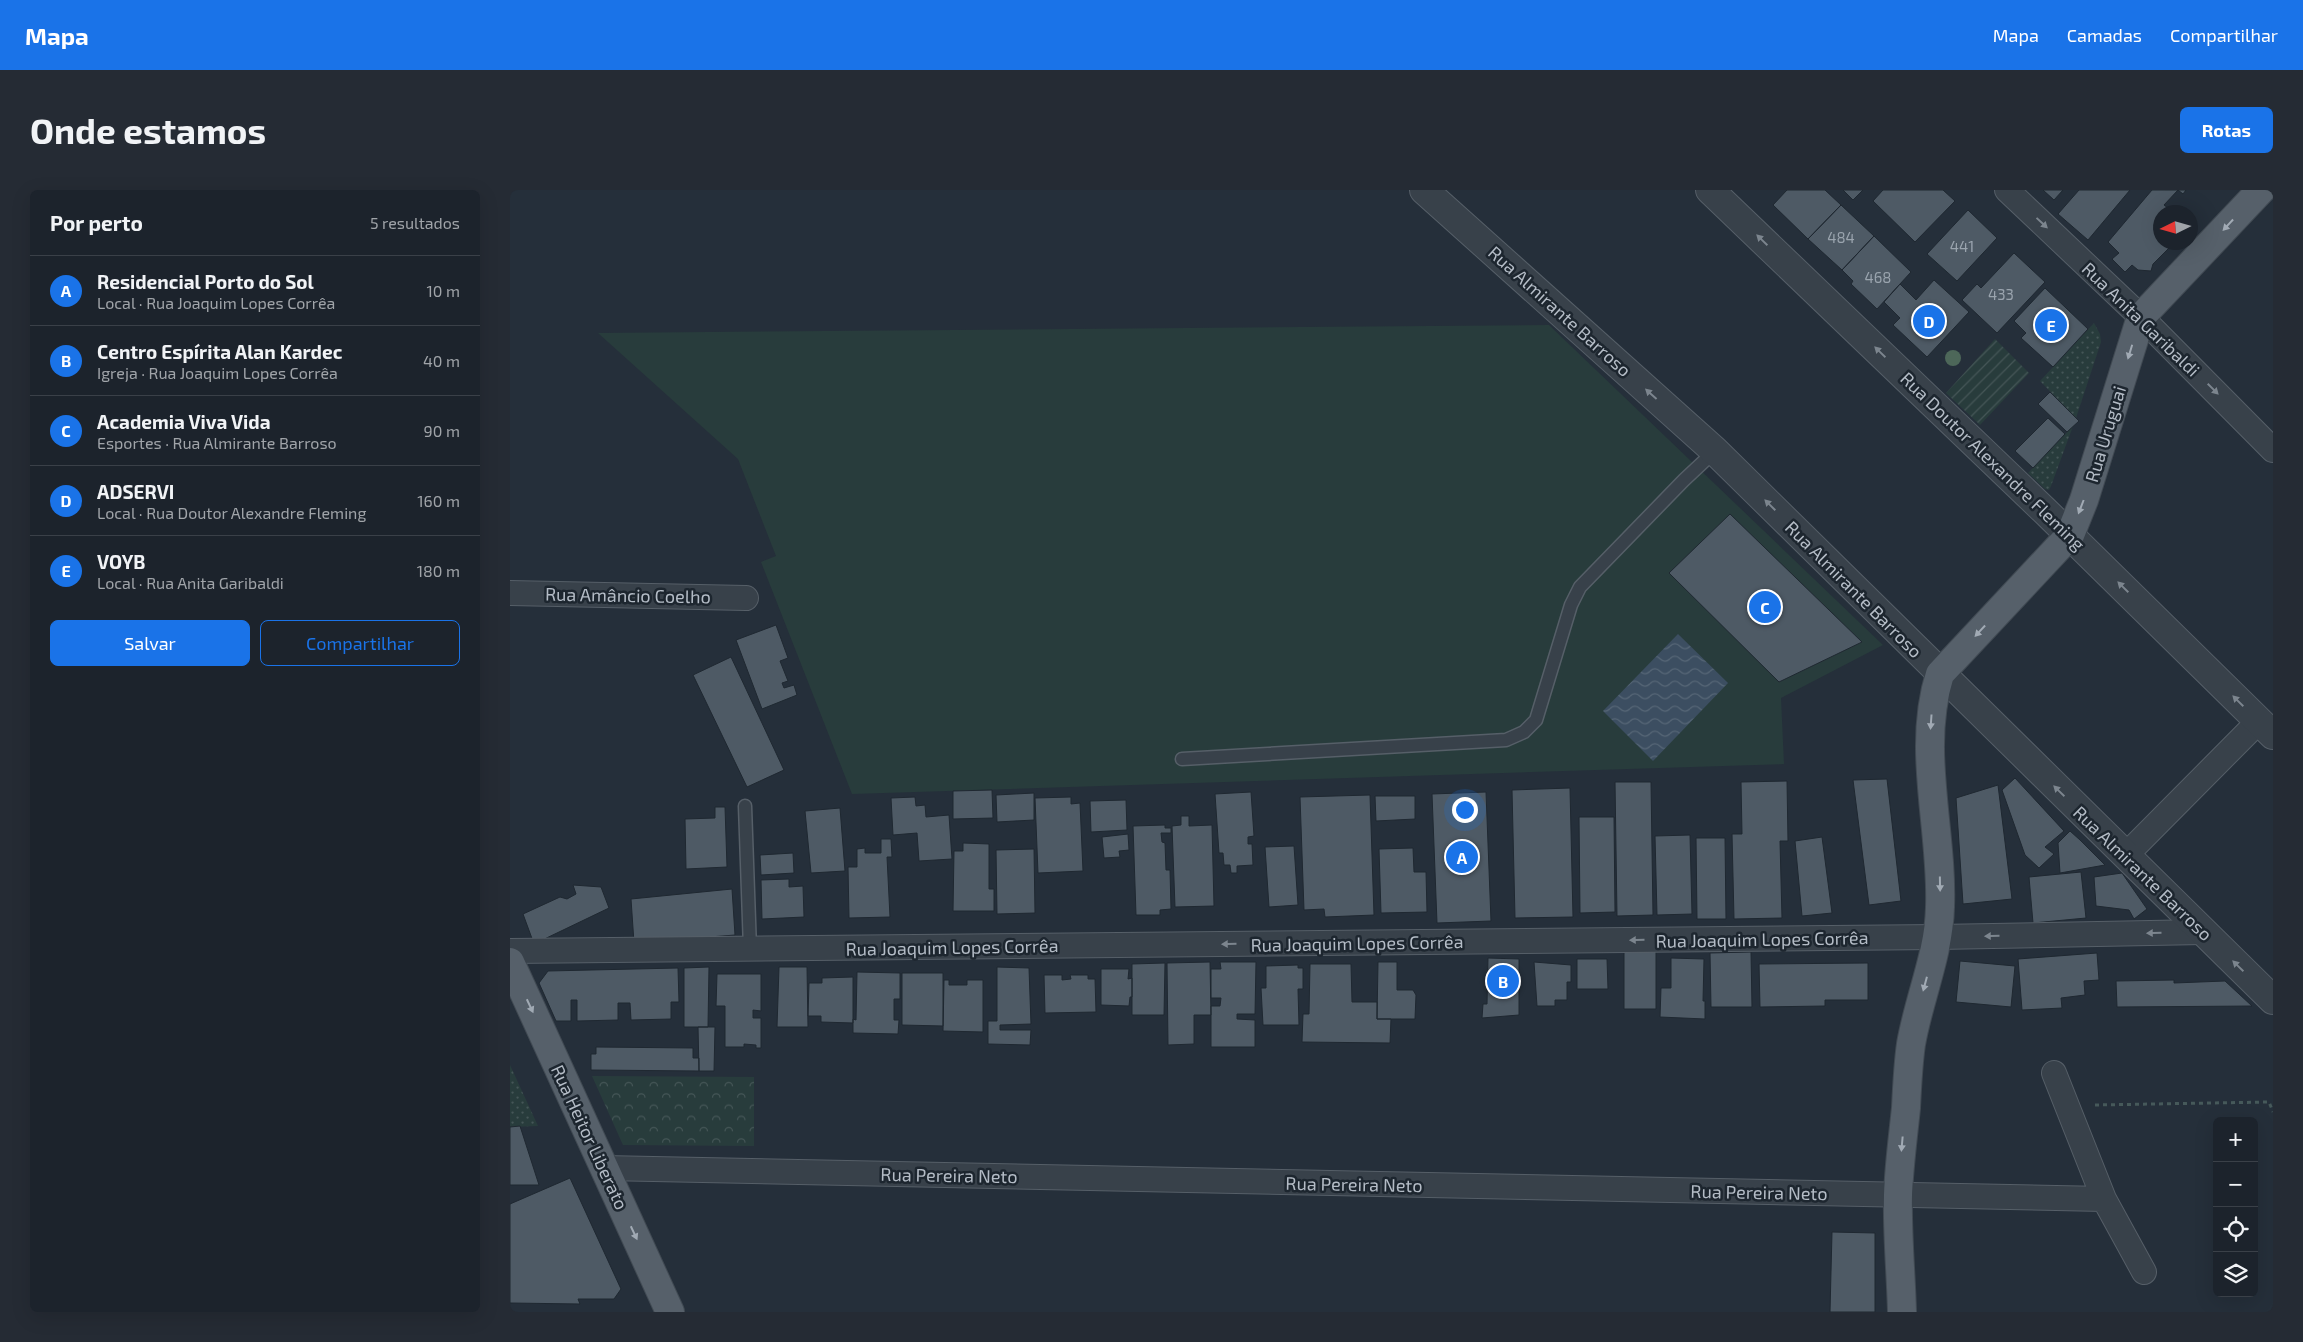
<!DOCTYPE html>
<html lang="pt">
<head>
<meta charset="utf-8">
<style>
	:root { --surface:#1c232c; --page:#252b34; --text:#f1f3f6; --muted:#a0a4a9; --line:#3a4048; --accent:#1a73e8 }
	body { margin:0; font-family:"Exo 2",sans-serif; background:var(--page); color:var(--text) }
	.controls { position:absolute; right:15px; bottom:15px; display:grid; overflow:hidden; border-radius:8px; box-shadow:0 5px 20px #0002 }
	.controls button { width:45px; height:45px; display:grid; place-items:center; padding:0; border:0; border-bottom:1px solid var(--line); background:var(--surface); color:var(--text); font:25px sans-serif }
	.compass { position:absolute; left:1643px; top:15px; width:45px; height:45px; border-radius:50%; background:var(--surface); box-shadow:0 5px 20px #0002; rotate:265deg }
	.you { position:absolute; left:954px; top:619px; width:18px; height:18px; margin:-12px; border:4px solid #fff; border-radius:50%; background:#1a73e8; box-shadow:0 0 0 8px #1a73e833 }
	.badge { display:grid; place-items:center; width:32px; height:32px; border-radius:50%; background:var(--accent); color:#fff; font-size:16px; font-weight:700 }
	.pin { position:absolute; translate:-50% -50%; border:2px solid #fff; box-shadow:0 1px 5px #0006 }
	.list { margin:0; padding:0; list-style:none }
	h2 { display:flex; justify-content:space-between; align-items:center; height:65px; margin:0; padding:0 20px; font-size:21px }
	h2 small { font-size:16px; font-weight:400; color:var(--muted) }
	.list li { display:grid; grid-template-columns:32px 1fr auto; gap:15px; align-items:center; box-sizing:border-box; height:70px; padding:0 20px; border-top:1px solid var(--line) }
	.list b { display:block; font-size:19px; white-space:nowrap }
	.list p { margin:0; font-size:16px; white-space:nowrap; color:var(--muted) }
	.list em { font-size:16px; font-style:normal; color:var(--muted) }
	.actions { display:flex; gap:10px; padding:15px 20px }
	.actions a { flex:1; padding:11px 0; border:1px solid var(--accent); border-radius:8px; text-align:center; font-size:18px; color:var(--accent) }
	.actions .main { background:var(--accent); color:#fff }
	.icon { flex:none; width:28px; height:28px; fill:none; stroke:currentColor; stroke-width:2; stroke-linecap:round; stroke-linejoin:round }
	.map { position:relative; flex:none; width:1763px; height:1122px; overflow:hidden; border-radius:8px }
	header { display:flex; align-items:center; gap:30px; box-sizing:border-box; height:70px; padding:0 25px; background:var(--accent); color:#fff }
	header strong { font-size:24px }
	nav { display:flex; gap:28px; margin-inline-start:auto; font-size:18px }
	.intro { display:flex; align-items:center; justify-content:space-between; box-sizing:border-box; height:120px; padding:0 30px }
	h1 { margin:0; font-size:35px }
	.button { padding:12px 22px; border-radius:8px; background:var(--accent); color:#fff; font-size:18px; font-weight:700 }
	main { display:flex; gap:30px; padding:0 30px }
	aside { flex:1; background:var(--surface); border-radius:8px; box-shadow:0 5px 20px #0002 }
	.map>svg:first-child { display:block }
	.grass { fill:url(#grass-dots) }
	.park { fill:url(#park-crowns) }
	.garden { fill:url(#garden-furrows) }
	.pitch { fill:#283c3c }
	.water { fill:url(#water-waves) }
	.building { fill:#4e5a65; stroke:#1f2831 }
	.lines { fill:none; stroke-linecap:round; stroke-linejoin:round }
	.service-casing { stroke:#565f68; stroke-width:15 }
	.minor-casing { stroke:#565f68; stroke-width:26 }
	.tertiary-casing { stroke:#565f68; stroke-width:30 }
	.primary-casing { stroke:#414a53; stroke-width:30 }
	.path { stroke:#46595a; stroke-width:3; stroke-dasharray:4 4; stroke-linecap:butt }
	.service { stroke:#38414a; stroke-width:12 }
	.minor { stroke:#38414a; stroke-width:24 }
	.tertiary { stroke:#38414a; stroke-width:28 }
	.primary { stroke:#56606a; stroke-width:28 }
	.tree { fill:#4d6759 }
	.oneway { fill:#7c858e }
	.oneway2 { fill:#a1aab4 }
	.labels { text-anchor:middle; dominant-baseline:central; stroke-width:5; stroke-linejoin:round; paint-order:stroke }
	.number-label { font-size:15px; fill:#9aa4ae }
	.street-label { font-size:18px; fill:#b4bcc6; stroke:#1d262f }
</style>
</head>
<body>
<header>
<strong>Mapa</strong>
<nav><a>Mapa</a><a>Camadas</a><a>Compartilhar</a></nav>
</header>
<div class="intro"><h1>Onde estamos</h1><a class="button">Rotas</a></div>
<main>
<aside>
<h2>Por perto<small>5 resultados</small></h2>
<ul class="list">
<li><span class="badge">A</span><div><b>Residencial Porto do Sol</b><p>Local · Rua Joaquim Lopes Corrêa</p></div><em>10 m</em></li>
<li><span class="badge">B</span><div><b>Centro Espírita Alan Kardec</b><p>Igreja · Rua Joaquim Lopes Corrêa</p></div><em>40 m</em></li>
<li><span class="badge">C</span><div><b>Academia Viva Vida</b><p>Esportes · Rua Almirante Barroso</p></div><em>90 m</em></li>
<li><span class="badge">D</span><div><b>ADSERVI</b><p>Local · Rua Doutor Alexandre Fleming</p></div><em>160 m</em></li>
<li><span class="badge">E</span><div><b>VOYB</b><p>Local · Rua Anita Garibaldi</p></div><em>180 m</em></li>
</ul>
<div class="actions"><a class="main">Salvar</a><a>Compartilhar</a></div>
</aside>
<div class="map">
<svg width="1763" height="1122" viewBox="0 0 1763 1122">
	<defs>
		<pattern id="grass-dots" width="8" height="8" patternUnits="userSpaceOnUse" patternTransform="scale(1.25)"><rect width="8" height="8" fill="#283c3c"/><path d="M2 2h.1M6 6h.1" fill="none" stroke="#455657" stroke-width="1.8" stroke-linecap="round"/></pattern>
		<pattern id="park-crowns" width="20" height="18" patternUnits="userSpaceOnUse" patternTransform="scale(1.25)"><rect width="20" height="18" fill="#283c3c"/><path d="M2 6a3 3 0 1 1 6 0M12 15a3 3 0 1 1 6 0" fill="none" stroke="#455657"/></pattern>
		<pattern id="garden-furrows" width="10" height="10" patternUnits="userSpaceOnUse" patternTransform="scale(1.25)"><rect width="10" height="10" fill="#283c3c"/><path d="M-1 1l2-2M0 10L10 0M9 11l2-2" fill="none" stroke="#455657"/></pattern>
		<pattern id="water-waves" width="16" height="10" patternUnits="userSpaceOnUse" patternTransform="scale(1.25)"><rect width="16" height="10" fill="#3c4e61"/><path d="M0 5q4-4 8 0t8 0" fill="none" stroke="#566676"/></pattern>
	</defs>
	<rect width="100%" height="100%" fill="#252f3a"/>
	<path class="grass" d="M 1584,133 L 1590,144 L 1591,152 L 1566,228 L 1530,191 Z
		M 1563,236 L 1541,296 L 1539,300 L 1535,299 L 1518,283 Z
		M 0,875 L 28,936 L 0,937 Z"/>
	<path class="park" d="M 82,886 L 244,887 L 244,956 L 113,955 Z"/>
	<path class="garden" d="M 1485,149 L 1519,183 L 1470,235 L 1436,203 Z"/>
	<path class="pitch" d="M 1039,135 L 1373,455 L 1271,508 L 1274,574 L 342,604 L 251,372 L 266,366 L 228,269 L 88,143 Z"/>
	<path class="water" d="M 1168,444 L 1218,493 L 1143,571 L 1093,521 Z"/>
	<path class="building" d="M 1277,0 L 1315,0 L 1331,15 L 1298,49 L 1263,15 Z
		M 1333,0 L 1353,0 L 1343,10 Z
		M 1373,0 L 1433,0 L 1445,11 L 1405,52 L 1363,11 Z
		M 1533,0 L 1553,0 L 1544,10 Z
		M 1569,0 L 1620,0 L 1578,50 L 1548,24 Z
		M 1642,0 L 1676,0 L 1673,4 L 1668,0 L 1654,15 L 1663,22 L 1650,22 L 1650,52 L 1667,52 L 1664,53 L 1643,74 L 1641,81 L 1628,80 L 1622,75 L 1615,82 L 1602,69 L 1609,63 L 1598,52 Z
		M 1331,15 L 1364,46 L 1332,80 L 1298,49 Z
		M 1458,20 L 1487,48 L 1447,91 L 1417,64 Z
		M 1364,46 L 1401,82 L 1367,119 L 1341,94 L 1343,91 L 1332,80 Z
		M 1504,63 L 1535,92 L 1487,143 L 1452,110 L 1467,94 L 1471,98 Z
		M 1424,90 L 1459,122 L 1417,167 L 1383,135 L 1390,128 L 1374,112 L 1390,94 L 1406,110 Z
		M 1535,98 L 1578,139 L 1543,177 L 1511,148 L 1516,143 L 1504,131 Z
		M 1540,202 L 1569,231 L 1557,242 L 1528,214 Z
		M 1538,228 L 1555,244 L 1523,278 L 1505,261 Z
		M 1220,324 L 1352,452 L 1269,492 L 1159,383 Z
		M 266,435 L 278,468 L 270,471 L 278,491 L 272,493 L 274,498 L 284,495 L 287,505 L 252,519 L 226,450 Z
		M 221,467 L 274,580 L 237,597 L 183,485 Z
		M 1505,588 L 1554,641 L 1535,657 L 1544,664 L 1529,678 L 1515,665 L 1492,600 Z
		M 1377,589 L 1391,711 L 1359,715 L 1343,590 Z
		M 1277,591 L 1278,651 L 1270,651 L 1272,728 L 1224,729 L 1222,644 L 1232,644 L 1231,592 Z
		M 1105,592 L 1141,592 L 1143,725 L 1107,726 Z
		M 1488,595 L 1502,709 L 1453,714 L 1446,608 Z
		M 1060,598 L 1063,727 L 1005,728 L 1002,600 Z
		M 482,600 L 483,628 L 443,629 L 443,601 Z
		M 741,602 L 744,646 L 738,647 L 738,654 L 742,654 L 743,675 L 727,676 L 727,683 L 721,683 L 720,675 L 714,675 L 713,663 L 709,663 L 705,604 Z
		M 976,602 L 981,731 L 927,733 L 922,604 Z
		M 524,603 L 524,630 L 487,632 L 486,605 Z
		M 860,605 L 864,725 L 815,727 L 814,719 L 794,720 L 790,607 Z
		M 865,606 L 905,606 L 905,629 L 866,631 Z
		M 405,607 L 406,616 L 415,615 L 416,627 L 439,625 L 442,669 L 409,671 L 407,643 L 383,645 L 381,608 Z
		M 561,607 L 561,614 L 570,613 L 573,681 L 528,683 L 525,608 Z
		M 616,610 L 617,640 L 581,642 L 580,611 Z
		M 205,617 L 215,617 L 217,677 L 176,679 L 175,629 L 205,628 Z
		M 330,618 L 335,681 L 301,683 L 295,621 Z
		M 671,626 L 679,626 L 679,636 L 702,635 L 704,716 L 665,717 L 662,636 L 671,635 Z
		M 1069,627 L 1104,627 L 1105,722 L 1070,723 Z
		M 655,635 L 655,638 L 661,638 L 661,643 L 651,643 L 652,652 L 655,653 L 656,680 L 660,680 L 661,719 L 650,720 L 650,725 L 626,725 L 623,636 Z
		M 1560,641 L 1570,650 L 1595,675 L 1550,683 L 1548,653 Z
		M 618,644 L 619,660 L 609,661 L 610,667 L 594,668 L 592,647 Z
		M 1180,645 L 1182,724 L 1147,725 L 1145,646 Z
		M 1312,647 L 1322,723 L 1292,726 L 1285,651 Z
		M 1186,648 L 1215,648 L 1216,729 L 1187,729 Z
		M 371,649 L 381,649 L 382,667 L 377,667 L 380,727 L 339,728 L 338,677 L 347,677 L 347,659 L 355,658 L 355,663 L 371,663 Z
		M 453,653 L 479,654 L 479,699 L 484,699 L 484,721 L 443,721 L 444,661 L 453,661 Z
		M 784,656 L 788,715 L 759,717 L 755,657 Z
		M 903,658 L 904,682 L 916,682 L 917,722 L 871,723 L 869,659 Z
		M 524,659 L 525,723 L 487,724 L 486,660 Z
		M 283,663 L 284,683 L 251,685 L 250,665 Z
		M 1571,682 L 1576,728 L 1523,733 L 1519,687 Z
		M 1612,683 L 1637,719 L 1624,729 L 1619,720 L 1586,716 L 1584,687 Z
		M 279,689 L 279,697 L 293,696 L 294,727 L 252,729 L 251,690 Z
		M 63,695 L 91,697 L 99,718 L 24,754 L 13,724 L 50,707 L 57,709 L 66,704 Z
		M 222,699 L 225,745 L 124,753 L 121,709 Z
		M 1146,761 L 1146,819 L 1114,819 L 1114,762 Z
		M 1241,762 L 1242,817 L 1201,817 L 1200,763 Z
		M 1587,763 L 1589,790 L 1574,791 L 1575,805 L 1551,808 L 1552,818 L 1512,820 L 1508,769 Z
		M 978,768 L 1009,769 L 1009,825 L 972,828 L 973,814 L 977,814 Z
		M 1161,768 L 1194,769 L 1193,811 L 1195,811 L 1195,829 L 1150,827 L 1151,798 L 1161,798 Z
		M 1067,769 L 1097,769 L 1098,799 L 1067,799 Z
		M 1450,771 L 1505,776 L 1501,817 L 1446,812 Z
		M 700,772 L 701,825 L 684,825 L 684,854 L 658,855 L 657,773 Z
		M 710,772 L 746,772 L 745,824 L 727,824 L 727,829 L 745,830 L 745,857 L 701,857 L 701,816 L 710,816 L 711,808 L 701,808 L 701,779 L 711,779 Z
		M 868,772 L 887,772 L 887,800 L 903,800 L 906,805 L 905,829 L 867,829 Z
		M 1024,772 L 1061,775 L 1061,792 L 1057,792 L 1057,810 L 1045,810 L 1045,816 L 1027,816 Z
		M 655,773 L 654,825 L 622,825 L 622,774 Z
		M 1358,773 L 1358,810 L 1315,810 L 1315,816 L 1250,817 L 1249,774 Z
		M 800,774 L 841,774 L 842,812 L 867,812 L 867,829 L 881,829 L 880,853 L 792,852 L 793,824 L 799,824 Z
		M 788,775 L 788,778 L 793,778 L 793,799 L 788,799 L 789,835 L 753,835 L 751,798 L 756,798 L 756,776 Z
		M 199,777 L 198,837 L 174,837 L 174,778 Z
		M 269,777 L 297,777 L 298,837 L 267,837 Z
		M 487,777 L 519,778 L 521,834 L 490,835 L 490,840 L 521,840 L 520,855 L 478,854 L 478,831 L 487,831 Z
		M 168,778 L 169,812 L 161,812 L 161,829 L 121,830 L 120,813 L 108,813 L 108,830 L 67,831 L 67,810 L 61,810 L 61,831 L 46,831 L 29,793 L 38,781 Z
		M 591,779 L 619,779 L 618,789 L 622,788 L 622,807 L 620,807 L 619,816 L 591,815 Z
		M 347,782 L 390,783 L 390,809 L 384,809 L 384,830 L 389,830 L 388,844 L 343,843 L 343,829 L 346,830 Z
		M 392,783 L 433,783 L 433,836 L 392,835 Z
		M 207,784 L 251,784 L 251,821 L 243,820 L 243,828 L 251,828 L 251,858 L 246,858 L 246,855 L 234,854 L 234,857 L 215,857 L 215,816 L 206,816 Z
		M 534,785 L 552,785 L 552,790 L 561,789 L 560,785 L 578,785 L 578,789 L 585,789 L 586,822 L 535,823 Z
		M 343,787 L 343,833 L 311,832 L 311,826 L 298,826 L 299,793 L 312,793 L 312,788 Z
		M 434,790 L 439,790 L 439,795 L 457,795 L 457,790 L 473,790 L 473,842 L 433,841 Z
		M 1664,790 L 1664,793 L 1715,791 L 1742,816 L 1607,817 L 1606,791 Z
		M 188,837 L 205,837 L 204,881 L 189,881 Z
		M 86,857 L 183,858 L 183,868 L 189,868 L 189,881 L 81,880 L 81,864 L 86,864 Z
		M 10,936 L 29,995 L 0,995 L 0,937 Z
		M 60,988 L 111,1099 L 104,1109 L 68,1109 L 70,1114 L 0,1113 L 0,1014 Z
		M 1322,1042 L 1365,1043 L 1365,1122 L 1320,1122 Z"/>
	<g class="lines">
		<defs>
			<path id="service" d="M 672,569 L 996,550 L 1014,542 L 1026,530 L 1061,415 L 1070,397 L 1174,290 L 1205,261
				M 235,616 L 240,759"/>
			<path id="minor" d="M 1497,0 L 1631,127 L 1763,260
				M 0,403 L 236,408
				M 1615,666 L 1749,531
				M 0,761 L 1428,747 L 1693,742
				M 1544,883 L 1594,1009 L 1634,1082
				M 94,978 L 1594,1009"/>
			<path id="tertiary" d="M 914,0 L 1205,261 L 1763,810
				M 1200,0 L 1536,322 L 1763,545"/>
			<path id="primary" d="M 0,772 L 160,1122
				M 1392,1122 C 1391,1083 1387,1044 1388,1005 C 1389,976 1393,947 1396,918 C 1397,897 1398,875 1401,854 C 1409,808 1429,764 1430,717 C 1433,640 1406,560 1430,484 L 1560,345 L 1574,310 L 1631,127 L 1751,0"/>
		</defs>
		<use href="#service" class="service-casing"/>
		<use href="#minor" class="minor-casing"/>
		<use href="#tertiary" class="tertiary-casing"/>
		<use href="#primary" class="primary-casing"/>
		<path class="path" d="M 1585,915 L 1759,912 L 1763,922"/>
		<use href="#service" class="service"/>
		<use href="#minor" class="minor"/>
		<use href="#tertiary" class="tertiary"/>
		<use href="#primary" class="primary"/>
	</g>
	<circle class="tree" cx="1443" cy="168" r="8"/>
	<defs><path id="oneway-solid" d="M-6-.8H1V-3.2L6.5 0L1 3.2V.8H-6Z" transform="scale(1.25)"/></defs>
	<g class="oneway">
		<use href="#oneway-solid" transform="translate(1532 33) rotate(43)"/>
		<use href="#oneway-solid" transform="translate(1252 50) rotate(-136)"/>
		<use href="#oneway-solid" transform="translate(1370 162) rotate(-136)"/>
		<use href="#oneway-solid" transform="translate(1703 199) rotate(45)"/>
		<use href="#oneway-solid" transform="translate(1141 204) rotate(-138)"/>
		<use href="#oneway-solid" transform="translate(1260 315) rotate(-135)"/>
		<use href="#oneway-solid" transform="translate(1613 397) rotate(-135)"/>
		<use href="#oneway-solid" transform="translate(1728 511) rotate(-135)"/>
		<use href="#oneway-solid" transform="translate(1549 601) rotate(-136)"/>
		<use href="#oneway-solid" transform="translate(1644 743) rotate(179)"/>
		<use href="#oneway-solid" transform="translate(1482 746) rotate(179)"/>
		<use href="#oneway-solid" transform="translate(1127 750) rotate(179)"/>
		<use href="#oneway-solid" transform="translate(719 754) rotate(179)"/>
		<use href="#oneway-solid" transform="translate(1728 776) rotate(-136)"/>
	</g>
	<g class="oneway2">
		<use href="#oneway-solid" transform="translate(1718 35) rotate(133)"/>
		<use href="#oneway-solid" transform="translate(1620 162) rotate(107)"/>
		<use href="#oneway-solid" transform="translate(1571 317) rotate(111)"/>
		<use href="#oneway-solid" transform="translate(1470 441) rotate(133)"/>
		<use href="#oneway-solid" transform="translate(1421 532) rotate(94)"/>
		<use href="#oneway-solid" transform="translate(1430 694) rotate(89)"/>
		<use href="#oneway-solid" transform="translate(1415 794) rotate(105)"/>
		<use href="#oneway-solid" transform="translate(20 816) rotate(65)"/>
		<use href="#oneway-solid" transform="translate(1392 954) rotate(95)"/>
		<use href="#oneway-solid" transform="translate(124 1043) rotate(65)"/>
	</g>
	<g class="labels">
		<g class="number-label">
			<text x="1331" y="47">484</text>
			<text x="1452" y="56">441</text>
			<text x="1368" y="87">468</text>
			<text x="1491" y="104">433</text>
		</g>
		<g class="street-label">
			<text transform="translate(1050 121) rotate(42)">Rua Almirante Barroso</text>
			<text transform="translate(1631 129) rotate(44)">Rua Anita Garibaldi</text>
			<text transform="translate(1595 244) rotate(-73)">Rua Uruguai</text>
			<text transform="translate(1483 271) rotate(44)">Rua Doutor Alexandre Fleming</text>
			<text transform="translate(1344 399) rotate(45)">Rua Almirante Barroso</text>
			<text transform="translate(118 405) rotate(1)">Rua Amâncio Coelho</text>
			<text transform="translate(1633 683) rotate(44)">Rua Almirante Barroso</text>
			<text transform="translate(1252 749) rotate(-1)">Rua Joaquim Lopes Corrêa</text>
			<text transform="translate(847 753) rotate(-1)">Rua Joaquim Lopes Corrêa</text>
			<text transform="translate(442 757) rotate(-1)">Rua Joaquim Lopes Corrêa</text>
			<text transform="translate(80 947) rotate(65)">Rua Heitor Liberato</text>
			<text transform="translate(439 985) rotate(1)">Rua Pereira Neto</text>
			<text transform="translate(844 994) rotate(1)">Rua Pereira Neto</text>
			<text transform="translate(1249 1002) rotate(1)">Rua Pereira Neto</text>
		</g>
	</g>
</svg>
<div class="controls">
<button>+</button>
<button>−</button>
<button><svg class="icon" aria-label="locate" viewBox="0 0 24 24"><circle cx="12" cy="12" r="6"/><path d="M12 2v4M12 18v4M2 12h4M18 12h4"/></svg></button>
<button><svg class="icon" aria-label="layers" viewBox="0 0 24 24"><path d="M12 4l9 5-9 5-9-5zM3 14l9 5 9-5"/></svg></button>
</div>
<svg class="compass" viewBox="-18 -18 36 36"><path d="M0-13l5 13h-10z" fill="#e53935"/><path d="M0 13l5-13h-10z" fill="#a0a4a9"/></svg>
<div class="you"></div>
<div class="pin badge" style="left:952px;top:667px">A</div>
<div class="pin badge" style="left:993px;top:791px">B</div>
<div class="pin badge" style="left:1255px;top:417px">C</div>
<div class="pin badge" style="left:1419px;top:131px">D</div>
<div class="pin badge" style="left:1541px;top:135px">E</div>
</div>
</main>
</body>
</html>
